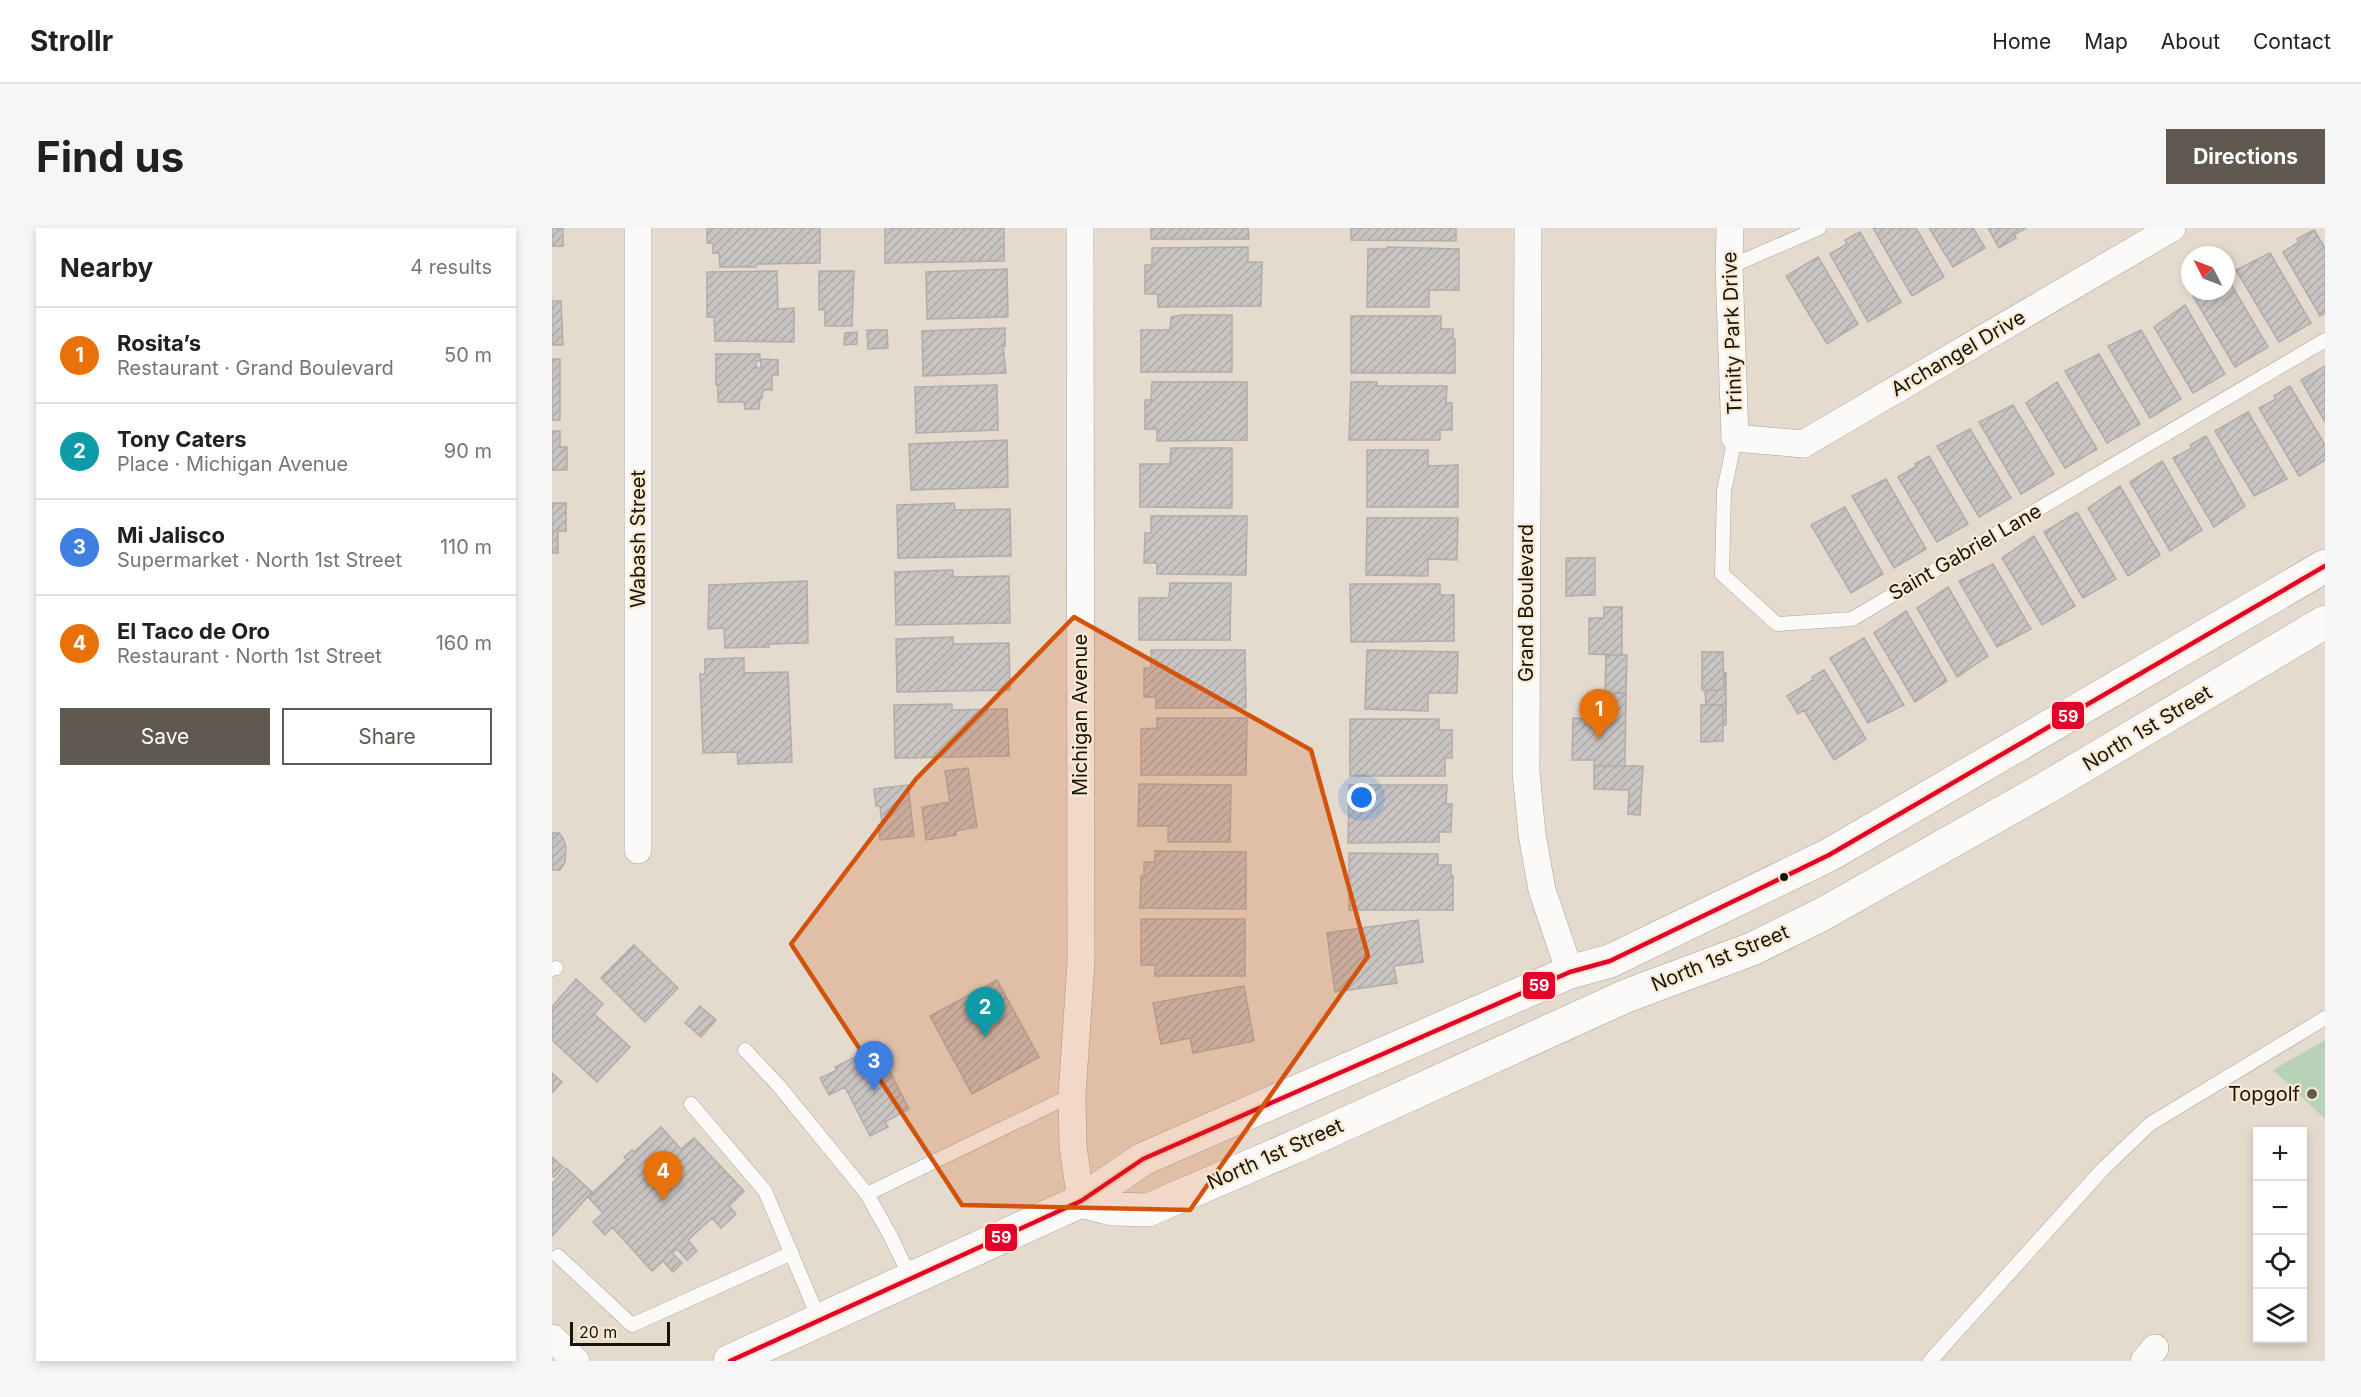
<!DOCTYPE html>
<html lang="en">
<head>
<meta charset="utf-8">
<style>
	:root { --surface:#fff; --page:#f6f6f6; --text:#202124; --muted:#757577; --line:#e0e0e0; --accent:#5f594f }
	body { margin:0; font-family:Inter,sans-serif; background:var(--page); color:var(--text) }
	.controls { position:absolute; right:18px; bottom:18px; display:grid; overflow:hidden; border-radius:0px; box-shadow:0 3px 9px #0003 }
	.controls button { width:54px; height:54px; display:grid; place-items:center; padding:0; border:0; border-bottom:2px solid var(--line); background:var(--surface); color:var(--text); font:30px sans-serif }
	.compass { position:absolute; left:1629px; top:18px; width:54px; height:54px; border-radius:50%; background:var(--surface); box-shadow:0 3px 9px #0003; rotate:312deg }
	.scale { position:absolute; left:18px; bottom:15px; width:100px; box-sizing:border-box; padding-left:6px; border:3px solid #18130b; border-top:0; font-size:16px; line-height:21px; white-space:nowrap; color:#18130b; -webkit-text-stroke:4px #f9ead3; paint-order:stroke }
	.you { position:absolute; left:810px; top:570px; width:21px; height:21px; margin:-15px; border:4px solid #fff; border-radius:50%; background:#1a73e8; box-shadow:0 0 0 9px #1a73e833 }
	.badge { display:grid; place-items:center; width:39px; height:39px; border-radius:50%; background:var(--accent); color:#fff; font-size:20px; font-weight:700 }
	.pin { position:absolute; translate:-50% -50px; filter:drop-shadow(0 2px 3px #0008) }
	.pin::after { content:''; position:absolute; top:32px; width:21px; height:18px; background:inherit; clip-path:polygon(0 0,100% 0,50% 100%) }
	.list { margin:0; padding:0; list-style:none }
	h2 { display:flex; justify-content:space-between; align-items:center; height:78px; margin:0; padding:0 24px; font-size:26px }
	h2 small { font-size:20px; font-weight:400; color:var(--muted) }
	.list li { display:grid; grid-template-columns:39px 1fr auto; gap:18px; align-items:center; box-sizing:border-box; height:96px; padding:0 24px; border-top:2px solid var(--line) }
	.list b { display:block; font-size:22px; white-space:nowrap }
	.list p { margin:0; font-size:20px; white-space:nowrap; color:var(--muted) }
	.list em { font-size:20px; font-style:normal; color:var(--muted) }
	.actions { display:flex; gap:12px; padding:18px 24px }
	.actions a { flex:1; padding:14px 0; border:2px solid var(--accent); border-radius:0px; text-align:center; font-size:21px; color:var(--accent) }
	.actions .main { background:var(--accent); color:#fff }
	.icon { flex:none; width:33px; height:33px; fill:none; stroke:currentColor; stroke-width:2; stroke-linecap:round; stroke-linejoin:round }
	.map { position:relative; flex:none; width:1773px; height:1133px; overflow:hidden; border-radius:0px }
	header { display:flex; align-items:center; gap:36px; box-sizing:border-box; height:84px; padding:0 30px; background:var(--surface); border-bottom:2px solid var(--line) }
	header strong { font-size:28px }
	nav { display:flex; gap:33px; margin-inline-start:auto; font-size:21px }
	.intro { display:flex; align-items:center; justify-content:space-between; box-sizing:border-box; height:144px; padding:0 36px }
	h1 { margin:0; font-size:42px }
	.button { padding:15px 27px; border-radius:0px; background:var(--accent); color:#fff; font-size:21px; font-weight:700 }
	main { display:flex; gap:36px; padding:0 36px }
	aside { flex:1; background:var(--surface); border-radius:0px; box-shadow:0 3px 9px #0003 }
	.map>svg:first-child { display:block }
	.green { fill:#b7d2b7 }
	.building { fill:url(#building-hatch); stroke:#b1acab; stroke-width:1.5 }
	.lines { fill:none; stroke-linecap:round; stroke-linejoin:round }
	.service-casing { stroke:#aaa399; stroke-width:15 }
	.minor-casing { stroke:#aaa399; stroke-width:28 }
	.secondary-casing { stroke:#aaa399; stroke-width:34 }
	.service { stroke:#fbfaf8; stroke-width:14 }
	.minor { stroke:#fbfaf8; stroke-width:27 }
	.secondary { stroke:#fbfaf8; stroke-width:33 }
	.bus-1-casing { stroke:#f9ead3; stroke-width:9 }
	.bus-1 { stroke:#e4002b; stroke-width:4.5 }
	.marked { fill:#d3520c; fill-opacity:0.2; stroke:#d3520c; stroke-width:4.5; stroke-linejoin:round }
	.bus-dot { fill:#18130b; stroke:#f9ead3; stroke-width:2 }
	.poi-dot { fill:#5f594f; stroke:#f9ead3; stroke-width:2 }
	.labels { text-anchor:middle; dominant-baseline:central; stroke-width:4.5; stroke-linejoin:round; paint-order:stroke }
	.street-label { font-size:20px; fill:#18130b; stroke:#f9ead3 }
	.poi-label { font-size:20px; fill:#18130b; stroke:#f9ead3; text-anchor:end }
	.line-badge { stroke:#f9ead3; stroke-width:2 }
	.badge-label { font-size:16px; text-anchor:middle; font-weight:bold; fill:#fff }
</style>
</head>
<body>
<header>
<strong>Strollr</strong>
<nav><a>Home</a><a>Map</a><a>About</a><a>Contact</a></nav>
</header>
<div class="intro"><h1>Find us</h1><a class="button">Directions</a></div>
<main>
<aside>
<h2>Nearby<small>4 results</small></h2>
<ul class="list">
<li><span class="badge" style="background:#e8710a">1</span><div><b>Rosita’s</b><p>Restaurant · Grand Boulevard</p></div><em>50 m</em></li>
<li><span class="badge" style="background:#0f9aa8">2</span><div><b>Tony Caters</b><p>Place · Michigan Avenue</p></div><em>90 m</em></li>
<li><span class="badge" style="background:#3f7fe0">3</span><div><b>Mi Jalisco</b><p>Supermarket · North 1st Street</p></div><em>110 m</em></li>
<li><span class="badge" style="background:#e8710a">4</span><div><b>El Taco de Oro</b><p>Restaurant · North 1st Street</p></div><em>160 m</em></li>
</ul>
<div class="actions"><a class="main">Save</a><a>Share</a></div>
</aside>
<div class="map">
<svg width="1773" height="1133" viewBox="0 0 1773 1133">
	<defs>
		<pattern id="building-hatch" width="6" height="6" patternUnits="userSpaceOnUse" patternTransform="scale(1.5)"><rect width="6" height="6" fill="#c9c4c2"/><path d="M-1 1l2-2M0 6l6-6M5 7l2-2" fill="none" stroke="#aca8a5"/></pattern>
	</defs>
	<rect width="100%" height="100%" fill="#e4dbce"/>
	<path class="green" d="M 1773,812 L 1773,891 L 1721,842 Z"/>
	<path class="building" d="M 0,0 L 11,0 L 11,18 L 0,18 Z
		M 155,0 L 268,0 L 268,35 L 205,36 L 204,39 L 168,39 L 167,25 L 161,25 L 161,15 L 155,15 Z
		M 333,0 L 452,0 L 452,33 L 333,35 Z
		M 599,0 L 696,0 L 697,11 L 599,11 Z
		M 799,0 L 904,0 L 904,13 L 799,12 Z
		M 1321,0 L 1364,0 L 1392,49 L 1360,68 Z
		M 1377,0 L 1421,0 L 1433,20 L 1401,39 Z
		M 1436,0 L 1474,0 L 1462,7 L 1464,10 L 1447,20 Z
		M 1762,2 L 1773,20 L 1773,85 L 1768,88 L 1731,24 L 1747,14 L 1745,11 Z
		M 1308,4 L 1349,74 L 1316,94 L 1278,26 L 1295,16 L 1293,12 Z
		M 696,19 L 696,34 L 710,34 L 709,78 L 606,79 L 606,66 L 593,66 L 593,37 L 600,37 L 600,20 Z
		M 835,19 L 907,21 L 907,62 L 877,62 L 877,79 L 815,79 L 816,21 L 835,21 Z
		M 1718,25 L 1759,95 L 1727,114 L 1684,42 Z
		M 1266,29 L 1306,96 L 1275,116 L 1234,48 Z
		M 455,41 L 456,89 L 375,91 L 374,44 Z
		M 225,43 L 226,81 L 242,80 L 242,114 L 163,113 L 162,89 L 155,89 L 155,44 Z
		M 267,43 L 302,43 L 300,98 L 273,98 L 273,82 L 267,82 Z
		M 1676,51 L 1716,119 L 1683,139 L 1641,68 L 1649,63 L 1674,63 Z
		M 0,73 L 9,73 L 11,117 L 0,117 Z
		M 1633,77 L 1673,146 L 1641,165 L 1602,99 Z
		M 629,87 L 680,87 L 680,144 L 589,144 L 589,102 L 618,102 L 619,89 Z
		M 799,88 L 889,88 L 889,101 L 901,101 L 901,111 L 903,111 L 903,145 L 799,145 Z
		M 453,100 L 453,118 L 451,118 L 454,145 L 371,148 L 370,103 Z
		M 315,102 L 335,102 L 336,120 L 316,121 Z
		M 1589,102 L 1629,171 L 1598,190 L 1556,118 Z
		M 305,104 L 305,116 L 292,117 L 293,105 Z
		M 164,126 L 208,126 L 208,133 L 204,133 L 204,140 L 209,140 L 209,131 L 226,132 L 226,147 L 220,147 L 220,162 L 211,162 L 210,170 L 208,170 L 207,181 L 193,181 L 192,174 L 166,174 L 166,157 L 164,157 Z
		M 1547,126 L 1588,196 L 1555,215 L 1513,143 Z
		M 0,131 L 8,131 L 8,192 L 0,192 Z
		M 1773,138 L 1773,194 L 1749,152 Z
		M 600,154 L 695,154 L 695,212 L 605,213 L 605,201 L 593,201 L 593,172 L 599,172 Z
		M 799,154 L 825,154 L 825,158 L 895,158 L 894,175 L 900,175 L 900,202 L 888,202 L 888,212 L 797,212 Z
		M 1505,154 L 1545,221 L 1513,240 L 1474,175 Z
		M 445,157 L 446,202 L 364,205 L 363,159 Z
		M 1738,158 L 1773,217 L 1773,232 L 1747,248 L 1707,180 L 1724,171 L 1722,168 Z
		M 1461,177 L 1502,246 L 1469,266 L 1427,194 Z
		M 1696,184 L 1735,251 L 1702,268 L 1663,203 Z
		M 1418,201 L 1459,270 L 1427,289 L 1385,218 Z
		M 0,203 L 8,203 L 8,219 L 15,219 L 15,242 L 0,242 Z
		M 1654,208 L 1693,278 L 1662,299 L 1621,230 L 1640,220 L 1638,217 Z
		M 455,212 L 456,259 L 359,262 L 357,216 Z
		M 619,220 L 680,220 L 680,280 L 588,279 L 588,236 L 618,236 Z
		M 815,222 L 876,222 L 876,238 L 906,237 L 906,279 L 815,279 Z
		M 1377,228 L 1416,296 L 1385,314 L 1346,249 L 1365,238 L 1363,236 Z
		M 1610,233 L 1650,302 L 1618,323 L 1578,254 Z
		M 1334,251 L 1374,321 L 1342,340 L 1300,268 Z
		M 1568,258 L 1608,327 L 1576,348 L 1536,280 Z
		M 0,275 L 14,275 L 14,303 L 6,303 L 6,325 L 0,325 Z
		M 402,275 L 403,282 L 458,281 L 459,328 L 346,330 L 345,277 Z
		M 1293,279 L 1331,346 L 1299,365 L 1259,297 Z
		M 1525,284 L 1564,351 L 1531,370 L 1492,304 Z
		M 599,288 L 695,288 L 694,347 L 605,346 L 605,335 L 592,335 L 593,305 L 599,305 Z
		M 815,290 L 906,290 L 905,332 L 876,331 L 876,348 L 814,347 Z
		M 1482,308 L 1523,378 L 1490,397 L 1450,330 Z
		M 1014,330 L 1043,330 L 1043,367 L 1014,368 Z
		M 1441,336 L 1479,401 L 1445,419 L 1407,353 Z
		M 401,342 L 401,349 L 457,348 L 458,395 L 344,397 L 343,344 Z
		M 255,353 L 256,415 L 217,416 L 217,419 L 173,420 L 172,400 L 156,401 L 157,357 Z
		M 618,355 L 679,355 L 678,412 L 587,412 L 587,370 L 617,370 Z
		M 798,356 L 888,356 L 888,367 L 902,367 L 902,413 L 799,414 Z
		M 1396,359 L 1436,428 L 1405,449 L 1365,380 Z
		M 1052,379 L 1070,379 L 1070,427 L 1037,426 L 1037,390 L 1052,390 Z
		M 1354,383 L 1395,453 L 1363,474 L 1322,405 Z
		M 401,409 L 401,416 L 457,415 L 458,462 L 345,464 L 344,411 Z
		M 1312,410 L 1352,477 L 1316,495 L 1278,430 Z
		M 599,422 L 693,422 L 694,480 L 604,480 L 604,469 L 592,469 L 592,440 L 599,440 Z
		M 815,422 L 906,424 L 905,465 L 876,465 L 876,483 L 813,481 Z
		M 1150,424 L 1171,424 L 1172,462 L 1150,462 Z
		M 1054,427 L 1075,427 L 1074,465 L 1053,466 Z
		M 192,430 L 192,445 L 236,444 L 240,534 L 186,536 L 185,524 L 151,525 L 148,446 L 153,446 L 153,431 Z
		M 1272,442 L 1314,511 L 1282,532 L 1252,482 L 1246,486 L 1235,468 L 1261,452 L 1260,449 Z
		M 1172,445 L 1174,445 L 1174,497 L 1171,498 L 1171,477 L 1154,477 L 1153,462 L 1172,462 Z
		M 1043,465 L 1074,465 L 1073,538 L 1042,538 L 1042,532 L 1020,532 L 1021,490 L 1043,491 Z
		M 400,476 L 400,482 L 455,481 L 457,528 L 343,530 L 342,477 Z
		M 1149,477 L 1171,477 L 1171,513 L 1149,514 Z
		M 605,490 L 695,490 L 694,547 L 589,547 L 589,501 L 605,500 Z
		M 798,491 L 887,491 L 887,502 L 900,502 L 900,530 L 893,530 L 893,548 L 798,548 Z
		M 1042,538 L 1091,538 L 1088,587 L 1076,586 L 1077,562 L 1042,561 Z
		M 416,540 L 425,599 L 404,603 L 404,607 L 374,612 L 370,579 L 398,574 L 393,543 Z
		M 587,556 L 679,557 L 678,614 L 616,614 L 616,598 L 586,598 Z
		M 356,557 L 362,608 L 328,612 L 326,597 L 330,597 L 328,578 L 324,578 L 322,561 Z
		M 797,557 L 895,557 L 894,576 L 900,576 L 899,604 L 887,604 L 887,614 L 796,615 Z
		M 0,605 L 7,605 L 11,610 L 14,619 L 13,634 L 8,642 L 0,642 Z
		M 603,623 L 694,624 L 694,681 L 588,680 L 589,648 L 592,647 L 592,634 L 603,634 Z
		M 797,625 L 886,626 L 886,637 L 899,637 L 899,648 L 901,648 L 901,682 L 797,682 Z
		M 589,691 L 693,691 L 693,748 L 603,748 L 603,737 L 589,737 Z
		M 866,692 L 871,734 L 842,738 L 845,755 L 783,764 L 775,705 Z
		M 82,717 L 126,760 L 93,794 L 49,750 Z
		M 24,751 L 51,776 L 42,786 L 78,819 L 45,854 L 0,812 L 0,779 Z
		M 445,752 L 487,829 L 420,866 L 378,788 Z
		M 692,758 L 702,813 L 641,825 L 638,810 L 609,816 L 601,775 Z
		M 148,778 L 164,792 L 149,809 L 133,795 Z
		M 325,818 L 357,881 L 333,894 L 336,899 L 318,908 L 293,859 L 277,867 L 268,850 L 285,842 L 283,839 Z
		M 0,845 L 10,854 L 0,865 Z
		M 109,899 L 129,921 L 142,910 L 192,963 L 177,978 L 184,986 L 169,1000 L 160,990 L 136,1012 L 145,1023 L 135,1032 L 125,1021 L 120,1025 L 130,1035 L 121,1044 L 111,1033 L 100,1043 L 60,999 L 53,1007 L 41,994 L 51,985 L 36,969 L 75,932 L 72,929 L 80,922 L 82,924 Z
		M 0,929 L 11,939 L 2,949 L 0,948 Z
		M 14,940 L 40,964 L 0,1008 L 0,956 Z"/>
	<g class="lines">
		<defs>
			<path id="service" d="M 1177,39 L 1267,0
				M 1183,210 L 1172,263 L 1170,346 L 1225,396 L 1300,391 L 1773,112
				M 0,741 L 4,740
				M 193,822 L 226,857 L 315,966 L 339,1009 L 358,1049
				M 139,876 L 213,963 L 267,1091
				M 315,966 L 520,867
				M 6,1028 L 80,1097 L 240,1025
				M 1378,1133 L 1551,941 L 1598,896 L 1773,790"/>
			<path id="minor" d="M 528,0 L 529,734 L 520,867 L 521,919 L 529,973
				M 976,0 L 974,544 L 980,606 L 990,662 L 1018,744
				M 1178,0 L 1177,39 L 1183,210 L 1251,216 L 1620,0
				M 86,622 L 86,0
				M 0,1110 L 24,1133
				M 1592,1133 L 1603,1120"/>
			<path id="secondary" d="M 529,973 L 560,981 L 596,982 L 749,916 L 1074,768 L 1200,721 L 1269,687 L 1494,560 L 1773,394
				M 178,1133 L 529,973 L 591,931 L 1018,744 L 1058,733 L 1277,627 L 1773,338"/>
		</defs>
		<use href="#service" class="service-casing"/>
		<use href="#minor" class="minor-casing"/>
		<use href="#secondary" class="secondary-casing"/>
		<use href="#service" class="service"/>
		<use href="#minor" class="minor"/>
		<use href="#secondary" class="secondary"/>
		<defs>
			<path id="bus-1" d="M 178,1133 L 529,973 L 591,931 L 1018,744 L 1058,733 L 1277,627 L 1773,338"/>
		</defs>
		<use href="#bus-1" class="bus-1-casing"/>
		<use href="#bus-1" class="bus-1"/>
	</g>
	<path class="marked" d="M 522,389 L 759,522 L 816,728 L 638,982 L 410,977 L 239,716 L 364,551 Z"/>
	<circle class="bus-dot" cx="1232" cy="649" r="5"/>
	<circle class="poi-dot" cx="1760" cy="866" r="6"/>
	<g class="labels">
		<g class="street-label">
			<text transform="translate(1180 105) rotate(-92)">Trinity Park Drive</text>
			<text transform="translate(1406 125) rotate(-30)">Archangel Drive</text>
			<text transform="translate(86 311) rotate(-90)">Wabash Street</text>
			<text transform="translate(1413 324) rotate(-30)">Saint Gabriel Lane</text>
			<text transform="translate(974 375) rotate(-90)">Grand Boulevard</text>
			<text transform="translate(528 487) rotate(-90)">Michigan Avenue</text>
			<text transform="translate(1595 500) rotate(-31)">North 1st Street</text>
			<text transform="translate(1168 730) rotate(-22)">North 1st Street</text>
			<text transform="translate(723 926) rotate(-24)">North 1st Street</text>
		</g>
		<g class="poi-label">
			<text x="1748" y="866">Topgolf</text>
		</g>
	</g>
	<g class="line-badge">
		<rect x="1499" y="473" width="34" height="29" rx="6" fill="#e4002b"/>
		<rect x="970" y="743" width="34" height="29" rx="6" fill="#e4002b"/>
		<rect x="432" y="995" width="34" height="29" rx="6" fill="#e4002b"/>
	</g>
	<g class="badge-label">
		<text x="1516" y="494">59</text>
		<text x="987" y="763">59</text>
		<text x="449" y="1015">59</text>
	</g>
</svg>
<div class="controls">
<button>+</button>
<button>−</button>
<button><svg class="icon" aria-label="locate" viewBox="0 0 24 24"><circle cx="12" cy="12" r="6"/><path d="M12 2v4M12 18v4M2 12h4M18 12h4"/></svg></button>
<button><svg class="icon" aria-label="layers" viewBox="0 0 24 24"><path d="M12 4l9 5-9 5-9-5zM3 14l9 5 9-5"/></svg></button>
</div>
<svg class="compass" viewBox="-18 -18 36 36"><path d="M0-13l5 13h-10z" fill="#e53935"/><path d="M0 13l5-13h-10z" fill="#757577"/></svg>
<div class="scale">20 m</div>
<div class="you"></div>
<div class="pin badge" style="left:1047px;top:511px;background:#e8710a">1</div>
<div class="pin badge" style="left:433px;top:809px;background:#0f9aa8">2</div>
<div class="pin badge" style="left:322px;top:863px;background:#3f7fe0">3</div>
<div class="pin badge" style="left:111px;top:973px;background:#e8710a">4</div>
</div>
</main>
</body>
</html>
